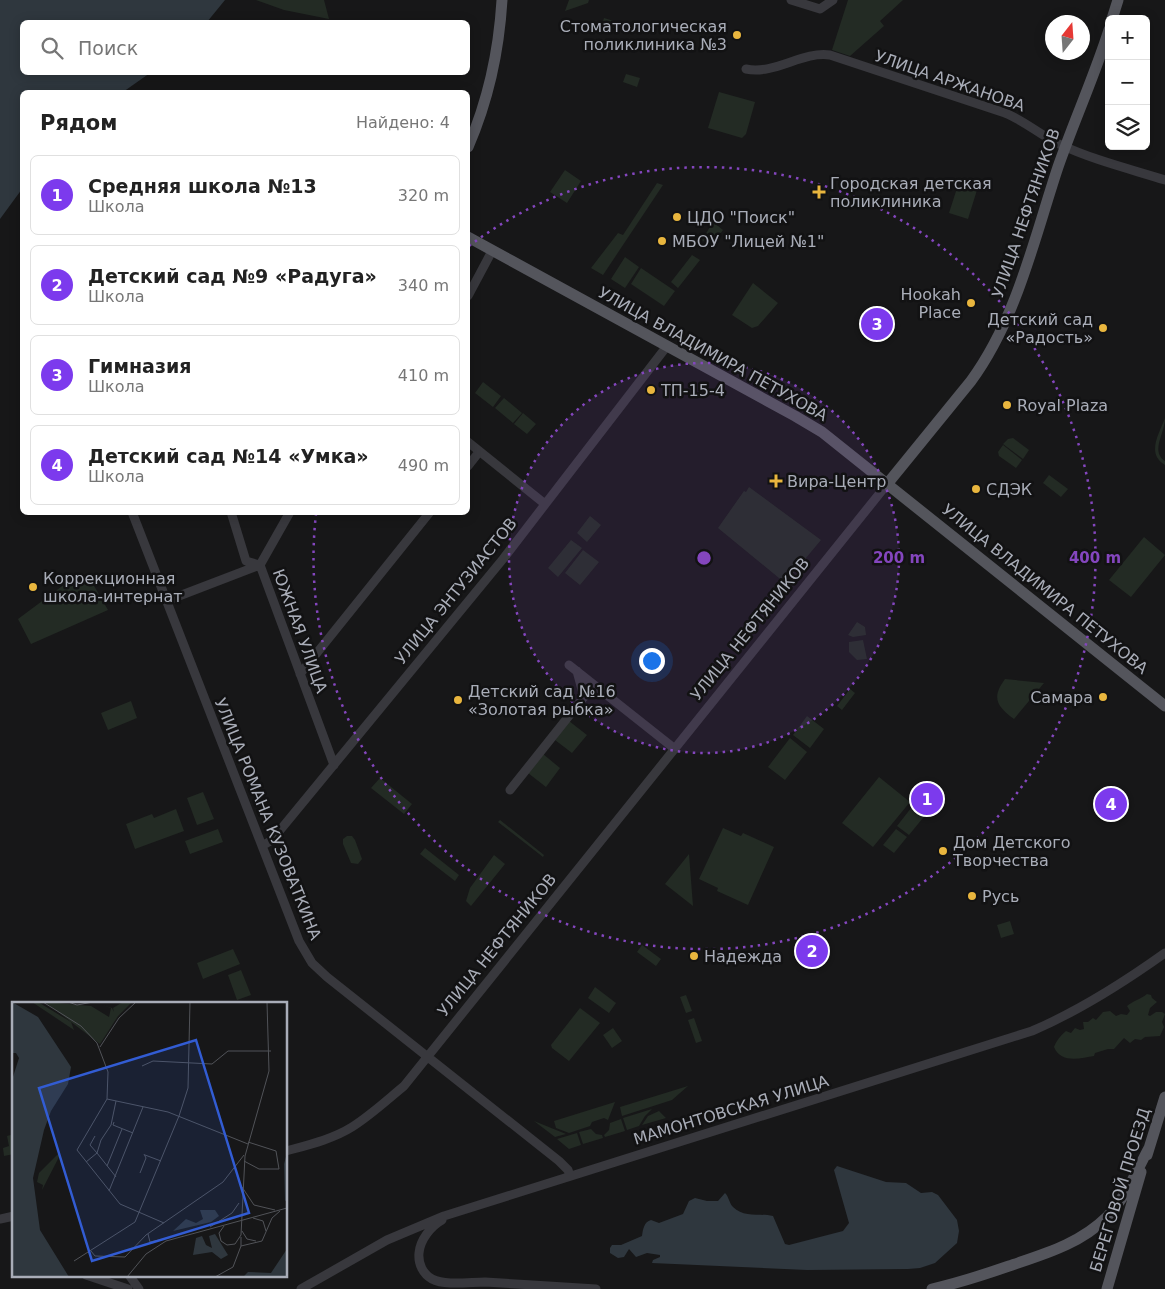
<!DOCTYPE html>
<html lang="ru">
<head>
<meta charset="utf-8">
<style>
	:root { --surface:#fff; --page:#f2f2f2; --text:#222; --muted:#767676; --line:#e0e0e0; --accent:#7c3aed }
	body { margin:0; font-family:"DejaVu Sans",sans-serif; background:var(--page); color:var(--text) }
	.controls { position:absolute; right:15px; top:15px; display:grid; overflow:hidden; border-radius:8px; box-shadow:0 2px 12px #0003 }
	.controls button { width:45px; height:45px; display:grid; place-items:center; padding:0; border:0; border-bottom:1px solid var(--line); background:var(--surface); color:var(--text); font:25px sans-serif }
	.compass { position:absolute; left:1045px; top:15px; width:45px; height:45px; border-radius:50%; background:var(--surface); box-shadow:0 2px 12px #0003; rotate:17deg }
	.you { position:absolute; left:651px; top:660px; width:18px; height:18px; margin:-12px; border:4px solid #fff; border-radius:50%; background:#1a73e8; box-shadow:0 0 0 8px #1a73e833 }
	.badge { display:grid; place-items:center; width:32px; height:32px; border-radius:50%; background:var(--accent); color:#fff; font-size:16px; font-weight:700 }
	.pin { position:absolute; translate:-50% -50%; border:2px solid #fff; box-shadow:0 1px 5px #0006 }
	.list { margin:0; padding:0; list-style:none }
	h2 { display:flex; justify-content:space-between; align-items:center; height:65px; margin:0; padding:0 20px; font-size:21px }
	h2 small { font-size:16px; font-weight:400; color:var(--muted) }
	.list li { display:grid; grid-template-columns:32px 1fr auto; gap:15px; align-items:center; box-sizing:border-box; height:80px; margin:0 10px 10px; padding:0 10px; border:1px solid var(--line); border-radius:8px }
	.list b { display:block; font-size:19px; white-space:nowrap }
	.list p { margin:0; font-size:16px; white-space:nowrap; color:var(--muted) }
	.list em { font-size:16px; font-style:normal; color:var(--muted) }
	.icon { flex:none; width:28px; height:28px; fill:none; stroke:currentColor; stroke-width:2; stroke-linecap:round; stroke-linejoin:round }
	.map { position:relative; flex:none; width:1165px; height:1289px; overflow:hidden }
	.search { position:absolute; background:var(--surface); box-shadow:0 2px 12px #0003; left:20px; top:20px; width:450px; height:55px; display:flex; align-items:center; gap:12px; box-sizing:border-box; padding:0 18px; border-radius:8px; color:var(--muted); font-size:19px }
	.panel { position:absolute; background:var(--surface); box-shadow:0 2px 12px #0003; left:20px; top:90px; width:450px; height:425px; border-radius:8px }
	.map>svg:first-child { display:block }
	.green { fill:#232b24 }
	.water { fill:#2f373e }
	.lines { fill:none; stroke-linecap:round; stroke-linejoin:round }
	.minor { stroke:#38383d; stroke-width:9 }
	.major { stroke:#54555c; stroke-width:11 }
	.ring { fill:none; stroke:#8446be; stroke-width:2.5; stroke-dasharray:2.5 5 }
	.poi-dot { fill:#e9b63e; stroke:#121213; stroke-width:2 }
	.labels { text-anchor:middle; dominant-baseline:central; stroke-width:5; stroke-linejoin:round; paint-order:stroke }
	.poi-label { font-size:16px; fill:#a9adb8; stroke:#121213; text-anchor:start }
	.street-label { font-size:16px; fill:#a9adb8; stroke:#121213 }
	.inset-road { fill:none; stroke:#515358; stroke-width:1 }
	.view { fill:#325cd3; fill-opacity:0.15; stroke:#325cd3; stroke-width:2.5 }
	.inset-edge { fill:none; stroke:#a9adb8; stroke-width:2.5 }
	.centre { fill:#8446be; stroke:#121213; stroke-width:2.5 }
	.ring-label { font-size:15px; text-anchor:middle; font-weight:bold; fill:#8446be; stroke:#121213; stroke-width:5; stroke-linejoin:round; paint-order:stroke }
</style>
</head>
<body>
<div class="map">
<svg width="1165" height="1289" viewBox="0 0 1165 1289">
	<rect width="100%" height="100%" fill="#171718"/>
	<path class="green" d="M 256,0 L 324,0 L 329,19 L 284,10 Z
		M 569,0 L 589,0 L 588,3 L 565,11 Z
		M 848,0 L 903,0 L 880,21 L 884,26 L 850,56 L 832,50 Z
		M 604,18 L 620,23 L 618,29 L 602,25 Z
		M 626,74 L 640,78 L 637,87 L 623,82 Z
		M 719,92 L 755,102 L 746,134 L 742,138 L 708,128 Z
		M 565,170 L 581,181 L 567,203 L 550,192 Z
		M 657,183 L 663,185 L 603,275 L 591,268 L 618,233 L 623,235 Z
		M 958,185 L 977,190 L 968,219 L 949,213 Z
		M 713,222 L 723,230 L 711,247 L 702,240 Z
		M 692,255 L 700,260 L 678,288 L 671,282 Z
		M 625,257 L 639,267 L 625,288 L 611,279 Z
		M 641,268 L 675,291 L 664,306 L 631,284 Z
		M 753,283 L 778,303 L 758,326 L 752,328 L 732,315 Z
		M 483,382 L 501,396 L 493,407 L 475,393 Z
		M 504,398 L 522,413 L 513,423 L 495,408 Z
		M 523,413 L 536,424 L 527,434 L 514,424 Z
		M 1165,418 C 1165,434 1150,451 1165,461 L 1165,465 C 1146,454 1159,434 1165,418 Z
		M 1013,438 L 1029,450 L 1023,459 L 1003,444 L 1008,439 Z
		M 1003,445 L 1022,460 L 1016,468 L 999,456 L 998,452 Z
		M 1049,475 L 1068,489 L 1061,497 L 1043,483 Z
		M 749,487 L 821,540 L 785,583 L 718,528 L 744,491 L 746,492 Z
		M 590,516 L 601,525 L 587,542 L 577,533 Z
		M 1144,537 L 1165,555 L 1131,597 L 1109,580 Z
		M 571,540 L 582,548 L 558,577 L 548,568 Z
		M 583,550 L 599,562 L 580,585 L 565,573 Z
		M 89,577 L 108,610 L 31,644 L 18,619 L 69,581 Z
		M 857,622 L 865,627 L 866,635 L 853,637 L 848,635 Z
		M 863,640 L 867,659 L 857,660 L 849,652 L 849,642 Z
		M 1005,679 L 1044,683 L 1014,719 C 997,706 991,698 1005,679 Z
		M 850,689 L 855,693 L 842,710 L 837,706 Z
		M 131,701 L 137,718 L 108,730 L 101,713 Z
		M 807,716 L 824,729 L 810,748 L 793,735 Z
		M 569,721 L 587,735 L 572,753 L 555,740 Z
		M 790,738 L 807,752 L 785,780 L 768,767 Z
		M 543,754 L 560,768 L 546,787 L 528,773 Z
		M 879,777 L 910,802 L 873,847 L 842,823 Z
		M 380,778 L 412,804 L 404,814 L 371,788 Z
		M 203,792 L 214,819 L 197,825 L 187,798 Z
		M 915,803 L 927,813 L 909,835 L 897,826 Z
		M 176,809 L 184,831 L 135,849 L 126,824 L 152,814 L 154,818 Z
		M 500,820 L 544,855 L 543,857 L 498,822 Z
		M 723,828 L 741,836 L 743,833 L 774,847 L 748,905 L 717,891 L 718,888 L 699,879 Z
		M 218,829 L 223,842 L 190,854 L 185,841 Z
		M 896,829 L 907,837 L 894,853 L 883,845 Z
		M 347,836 L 352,836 L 355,840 L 362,859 L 358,864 L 351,863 L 343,844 L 343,839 Z
		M 425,848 L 459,875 L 455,881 L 420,854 Z
		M 689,854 L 693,906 L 665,884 Z
		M 494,855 L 505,864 L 471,906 L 466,901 L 470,888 Z
		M 1010,921 L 1014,934 L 1001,938 L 997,925 Z
		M 642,945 L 661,959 L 656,966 L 637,952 Z
		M 233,949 L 240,964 L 203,979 L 197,963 Z
		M 241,970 L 251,995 L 237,1000 L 228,975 Z
		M 595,987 L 616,1003 L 609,1013 L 588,998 Z
		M 1147,994 L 1151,995 L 1152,998 L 1157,1002 L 1150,1008 L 1148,1015 L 1150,1016 L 1156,1012 L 1162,1012 L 1165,1014 L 1162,1022 L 1164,1027 L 1160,1036 L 1145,1037 L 1141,1040 L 1135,1039 L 1130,1043 L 1124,1038 L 1114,1049 L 1108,1049 L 1095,1053 L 1094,1056 C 1081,1058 1061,1064 1054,1047 C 1056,1041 1060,1036 1066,1031 L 1071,1033 L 1075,1028 L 1080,1030 L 1084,1029 L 1083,1022 L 1088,1022 L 1093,1018 L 1096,1020 L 1103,1012 L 1110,1011 L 1116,1016 L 1121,1014 L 1127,1015 L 1130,1011 L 1127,1006 C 1133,1001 1141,999 1147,994 Z
		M 686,995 L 692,1011 L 686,1013 L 680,997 Z
		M 580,1008 L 600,1023 L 569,1061 L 552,1048 L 551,1045 Z
		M 694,1018 L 702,1041 L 696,1043 L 688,1020 Z
		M 613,1028 L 622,1041 L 612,1048 L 603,1035 Z
		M 688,1086 L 672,1100 L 622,1116 L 620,1107 Z
		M 615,1102 L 608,1120 L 604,1118 L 592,1122 L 590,1126 L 569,1133 L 556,1128 L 554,1121 Z
		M 652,1109 L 645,1116 L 639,1126 L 627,1130 L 623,1118 Z
		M 659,1111 L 666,1118 L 642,1125 L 648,1116 Z
		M 621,1119 L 625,1131 L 605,1137 L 604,1135 L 609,1130 L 610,1123 Z
		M 534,1121 L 566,1134 L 555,1137 Z
		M 591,1129 L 596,1134 L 602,1135 L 603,1138 L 583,1144 L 579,1132 Z
		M 577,1133 L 581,1145 L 569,1149 L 557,1139 Z
		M 14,1134 L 14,1154 L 4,1156 L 3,1148 L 9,1146 L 7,1136 Z"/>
	<path class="water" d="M 0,0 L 225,0 L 207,22 L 22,22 L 22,72 L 150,73 L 123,92 L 22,92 L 22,189 L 0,219 Z
		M 837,1166 L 886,1182 L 906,1183 L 921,1193 L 932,1192 L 938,1195 L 957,1220 L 959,1231 L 957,1243 L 935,1263 L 920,1268 L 908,1269 L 807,1270 L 652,1263 L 653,1260 L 660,1257 L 660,1255 L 647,1253 L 636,1257 L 629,1249 L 624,1257 L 618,1258 L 610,1253 L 610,1248 L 612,1245 L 621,1245 L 642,1236 C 643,1229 644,1222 651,1220 L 659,1223 L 683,1214 L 689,1201 L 695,1198 L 707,1201 L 718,1201 L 725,1193 C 729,1197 729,1203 733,1207 C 744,1218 760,1213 773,1216 L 785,1244 L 789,1245 L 843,1231 L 849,1223 L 834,1170 Z"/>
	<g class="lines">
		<path class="minor" d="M 791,0 L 820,9 L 833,0
			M 746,69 C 775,75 802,51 830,55 L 1005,113 C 1025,121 1040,135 1059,144 C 1093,160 1130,169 1165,180
			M 468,296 L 492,251
			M 468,442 L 545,504
			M 468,466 L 479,452
			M 132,512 L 299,941 L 312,963 L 327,977 L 559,1161 L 568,1170 L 570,1176
			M 231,512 L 246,561 L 259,565
			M 290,512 L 260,565 L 334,765
			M 166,601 L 260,565
			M 569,665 L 675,749
			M 300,674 L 430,512
			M 510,790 L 584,697 L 577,671
			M 262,846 L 272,840 L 503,559 L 667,346
			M 286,1151 C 308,1145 333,1139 352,1127 C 371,1115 387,1100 404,1086 L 888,483
			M 0,1219 L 14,1216
			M 442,1220 C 431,1226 420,1240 419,1253 C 418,1264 423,1274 432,1279 C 445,1286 470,1282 485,1282 C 522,1284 559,1287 596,1289
			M 86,1275 L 128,1289
			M 129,1275 L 139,1289
			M 301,1289 L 387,1240 L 444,1216 L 1032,1031 C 1079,1011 1123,983 1165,953"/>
		<path class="major" d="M 1112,19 L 1118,0
			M 468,147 C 488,101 499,50 502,0
			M 468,237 L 795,416 L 822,432 L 1165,706
			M 888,483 L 971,381 C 1017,318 1034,239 1058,167 C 1074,121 1094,77 1109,30
			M 1147,1155 L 1165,1097
			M 932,1289 C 958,1283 983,1275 1009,1266 C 1044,1254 1080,1244 1107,1217 C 1126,1197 1136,1172 1149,1148
			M 1107,1289 L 1141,1172"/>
	</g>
	<circle cx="704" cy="558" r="195" fill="#8446be" fill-opacity=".12"/>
	<g class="ring">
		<circle cx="704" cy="558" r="195"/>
		<path d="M469 246A391 391 0 1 1 316 514"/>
	</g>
	<g class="poi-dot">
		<circle cx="737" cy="35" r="5"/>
		<path d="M816.5 184.5h5v5h5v5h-5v5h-5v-5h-5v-5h5z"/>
		<circle cx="677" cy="217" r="5"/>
		<circle cx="662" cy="241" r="5"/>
		<circle cx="971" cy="303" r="5"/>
		<circle cx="1103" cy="328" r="5"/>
		<circle cx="651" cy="390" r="5"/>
		<circle cx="1007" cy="405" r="5"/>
		<path d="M773.5 473.5h5v5h5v5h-5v5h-5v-5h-5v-5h5z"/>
		<circle cx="976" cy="489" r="5"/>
		<circle cx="33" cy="587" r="5"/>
		<circle cx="1103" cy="697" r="5"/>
		<circle cx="458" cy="700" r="5"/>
		<circle cx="943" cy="851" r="5"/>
		<circle cx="972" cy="896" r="5"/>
		<circle cx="694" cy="956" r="5"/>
	</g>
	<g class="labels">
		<g class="poi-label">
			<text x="727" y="26" text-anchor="end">Стоматологическая<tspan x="727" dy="18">поликлиника №3</tspan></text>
			<text x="830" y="183">Городская детская<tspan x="830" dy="18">поликлиника</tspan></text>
			<text x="687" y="217">ЦДО "Поиск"</text>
			<text x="672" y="241">МБОУ "Лицей №1"</text>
			<text x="961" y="294" text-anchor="end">Hookah<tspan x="961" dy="18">Place</tspan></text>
			<text x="1093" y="319" text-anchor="end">Детский сад<tspan x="1093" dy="18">«Радость»</tspan></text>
			<text x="661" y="390">ТП-15-4</text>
			<text x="1017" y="405">Royal Plaza</text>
			<text x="787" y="481">Вира-Центр</text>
			<text x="986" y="489">СДЭК</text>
			<text x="43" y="578">Коррекционная<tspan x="43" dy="18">школа-интернат</tspan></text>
			<text x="468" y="691">Детский сад №16<tspan x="468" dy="18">«Золотая рыбка»</tspan></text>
			<text x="1093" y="697" text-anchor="end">Самара</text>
			<text x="953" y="842">Дом Детского<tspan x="953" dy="18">Творчества</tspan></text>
			<text x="982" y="896">Русь</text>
			<text x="704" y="956">Надежда</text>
		</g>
		<g class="street-label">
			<text transform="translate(950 81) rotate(19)">УЛИЦА АРЖАНОВА</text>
			<text transform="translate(1026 213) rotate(-71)">УЛИЦА НЕФТЯНИКОВ</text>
			<text transform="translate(713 354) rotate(29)">УЛИЦА ВЛАДИМИРА ПЕТУХОВА</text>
			<text transform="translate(1045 589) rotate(39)">УЛИЦА ВЛАДИМИРА ПЕТУХОВА</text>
			<text transform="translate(456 591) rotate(-51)">УЛИЦА ЭНТУЗИАСТОВ</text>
			<text transform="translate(750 629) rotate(-51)">УЛИЦА НЕФТЯНИКОВ</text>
			<text transform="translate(300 631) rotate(70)">ЮЖНАЯ УЛИЦА</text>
			<text transform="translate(268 819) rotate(68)">УЛИЦА РОМАНА КУЗОВАТКИНА</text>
			<text transform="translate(497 945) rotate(-51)">УЛИЦА НЕФТЯНИКОВ</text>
			<text transform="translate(731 1110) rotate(-17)">МАМОНТОВСКАЯ УЛИЦА</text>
			<text transform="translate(1120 1190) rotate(-73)">БЕРЕГОВОЙ ПРОЕЗД</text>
		</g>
	</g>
	<g transform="translate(12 1002)">
		<rect width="275" height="275" fill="#171718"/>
		<path d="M 20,0 L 26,0 L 59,20 L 62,28 ZM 33,0 L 79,4 L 97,15 L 99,6 L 90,3 L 100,6 L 102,10 L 101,6 L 111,0 L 120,0 L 106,14 L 88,42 ZM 47,151 L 47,155 L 30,188 L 31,183 L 25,180 L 27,171 Z" fill="#232b24"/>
		<path d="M 0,0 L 26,15 L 59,65 L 56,82 L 39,109 L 32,128 L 21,176 L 28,228 L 57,275 L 0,275 L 0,78 L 7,56 L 4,51 L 0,51 ZM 275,151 L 275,198 L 273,199 L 272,162 ZM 188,208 L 203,208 L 207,214 L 199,220 L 161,229 L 174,217 L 184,221 L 191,217 ZM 203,232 L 216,253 L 209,257 L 200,250 L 181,253 L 184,236 L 190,234 L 194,243 L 200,246 L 197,234 ZM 275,247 L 275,275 L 231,275 L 236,270 L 259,271 Z" fill="#2f373e"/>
		<path class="inset-road" d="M 31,0 L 69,24 L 85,41 L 96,70 L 95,97 L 156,110 L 236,142M 56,0 L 65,3 L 81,0M 88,45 L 107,16 L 124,0M 130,64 L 141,59 L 200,62 L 216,49 L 259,49M 95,97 L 65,148 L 108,202 L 152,221M 167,114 L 176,86 L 178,0M 102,120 L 101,123 L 121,131M 133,153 L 149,159M 232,159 L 247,167 L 267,167 L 264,149 L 236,140M 74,160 L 85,151 L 78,143 L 83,134M 95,164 L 110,127M 128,171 L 134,156 L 132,152M 104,175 L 85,151 L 89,138 L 99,123 L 104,99M 230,185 L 242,203 L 263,208M 97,189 L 131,105M 241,216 L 251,219 L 254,229M 212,224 L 207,231 L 209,239 L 215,243 L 223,242 L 229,233 L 233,154 L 257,69 L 255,0M 198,225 L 220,211 L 227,201M 230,229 L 235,237 L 244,239M 136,232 L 138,240 L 156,236M 229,235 L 229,244 L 250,239 L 260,216 L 268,209M 79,249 L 83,254 L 113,255 L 134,233 L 211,180 L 232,153M 62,259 L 123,220 L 167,114M 115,275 L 134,252 L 154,239 L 275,206M 203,275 L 221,265 L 229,244"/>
		<path class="view" d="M 184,38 L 237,211 L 80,259 L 27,86 Z"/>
		<rect width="275" height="275" class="inset-edge"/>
	</g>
	<circle cx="704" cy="558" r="8" class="centre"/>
	<g class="ring-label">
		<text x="899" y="563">200 m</text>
		<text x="1095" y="563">400 m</text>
	</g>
</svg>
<div class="controls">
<button>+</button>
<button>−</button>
<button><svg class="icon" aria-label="layers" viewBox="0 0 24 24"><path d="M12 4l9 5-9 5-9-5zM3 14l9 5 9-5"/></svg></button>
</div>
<svg class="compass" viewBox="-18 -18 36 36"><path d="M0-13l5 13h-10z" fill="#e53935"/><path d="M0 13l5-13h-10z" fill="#767676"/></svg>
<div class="you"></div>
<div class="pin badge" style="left:927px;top:799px">1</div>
<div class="pin badge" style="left:812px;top:951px">2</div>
<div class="pin badge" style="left:877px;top:324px">3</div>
<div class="pin badge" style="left:1111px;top:804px">4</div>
<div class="search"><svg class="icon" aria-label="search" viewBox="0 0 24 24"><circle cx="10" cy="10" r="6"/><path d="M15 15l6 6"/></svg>Поиск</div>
<section class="panel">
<h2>Рядом<small>Найдено: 4</small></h2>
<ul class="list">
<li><span class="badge">1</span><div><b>Средняя школа №13</b><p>Школа</p></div><em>320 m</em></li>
<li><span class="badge">2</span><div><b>Детский сад №9 «Радуга»</b><p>Школа</p></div><em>340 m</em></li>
<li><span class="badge">3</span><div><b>Гимназия</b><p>Школа</p></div><em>410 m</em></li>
<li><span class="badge">4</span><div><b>Детский сад №14 «Умка»</b><p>Школа</p></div><em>490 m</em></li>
</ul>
</section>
</div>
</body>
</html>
